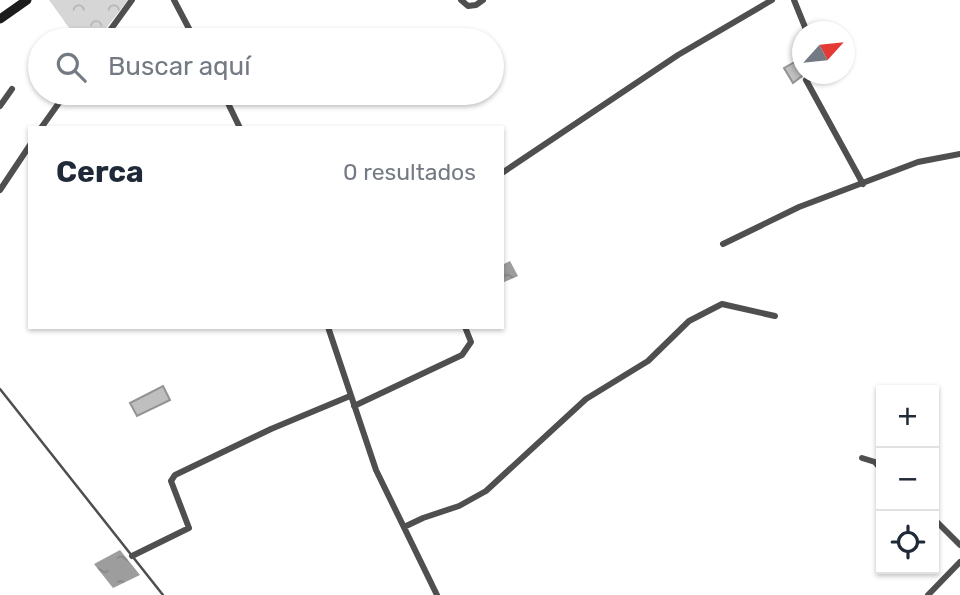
<!DOCTYPE html>
<html lang="es">
<head>
<meta charset="utf-8">
<style>
	:root { --surface:#fff; --page:#f2f2f3; --text:#1f2937; --muted:#747a83; --line:#e0e1e3 }
	body { margin:0; font-family:Rubik,sans-serif; background:var(--page); color:var(--text) }
	.controls { position:absolute; right:21px; bottom:21px; display:grid; overflow:hidden; border-radius:0px; box-shadow:0 2px 5px #0004 }
	.controls button { width:63px; height:63px; display:grid; place-items:center; padding:0; border:0; border-bottom:2px solid var(--line); background:var(--surface); color:var(--text); font:35px sans-serif }
	.compass { position:absolute; left:792px; top:21px; width:63px; height:63px; border-radius:50%; background:var(--surface); box-shadow:0 2px 5px #0004; rotate:63deg }
	.list { margin:0; padding:0; list-style:none }
	h2 { display:flex; justify-content:space-between; align-items:center; height:91px; margin:0; padding:0 28px; font-size:30px }
	h2 small { font-size:23px; font-weight:400; color:var(--muted) }
	.icon { flex:none; width:38px; height:38px; fill:none; stroke:currentColor; stroke-width:2; stroke-linecap:round; stroke-linejoin:round }
	.map { position:relative; flex:none; width:960px; height:595px; overflow:hidden }
	.search { position:absolute; background:var(--surface); box-shadow:0 2px 5px #0004; left:28px; top:28px; width:476px; height:77px; display:flex; align-items:center; gap:18px; box-sizing:border-box; padding:0 24px; border-radius:38px; color:var(--muted); font-size:26px }
	.panel { position:absolute; background:var(--surface); box-shadow:0 2px 5px #0004; left:28px; top:126px; width:476px; height:203px; border-radius:0px }
	.map>svg:first-child { display:block }
	.park { fill:url(#park-crowns) }
	.water { fill:url(#water-ripples) }
	.building { fill:#bfbfbf; stroke:#939393; stroke-width:2 }
	.lines { fill:none; stroke-linecap:round; stroke-linejoin:round }
	.service { stroke:#4f4f4f; stroke-width:2.5 }
	.minor { stroke:#4f4f4f; stroke-width:6 }
	.secondary { stroke:#1c1c1c; stroke-width:9 }
</style>
</head>
<body>
<div class="map">
<svg width="960" height="595" viewBox="0 0 960 595">
	<defs>
		<pattern id="park-crowns" width="20" height="18" patternUnits="userSpaceOnUse" patternTransform="scale(1.75)"><rect width="20" height="18" fill="#d6d6d6"/><path d="M2 6a3 3 0 1 1 6 0M12 15a3 3 0 1 1 6 0" fill="none" stroke="#b6b6b6"/></pattern>
		<pattern id="water-ripples" width="26" height="14" patternUnits="userSpaceOnUse" patternTransform="scale(1.75)"><rect width="26" height="14" fill="#9d9d9d"/><path d="M2 4q2-2 4 0t4 0M15 11q2-2 4 0t4 0" fill="none" stroke="#858585"/></pattern>
	</defs>
	<rect width="100%" height="100%" fill="#fff"/>
	<path class="park" d="M 49,0 L 128,0 L 97,40 L 78,40 Z"/>
	<path class="water" d="M 510,261 L 518,276 L 502,283 L 502,265 Z
		M 120,550 L 140,575 L 113,588 L 94,564 Z"/>
	<path class="building" d="M 802,58 L 802,76 L 793,83 L 784,68 Z
		M 163,386 L 170,400 L 137,416 L 130,403 Z"/>
	<g class="lines">
		<path class="service" d="M 0,389 L 163,595"/>
		<path class="minor" d="M 174,0 L 195,40
			M 461,0 L 468,6 L 476,5 L 483,0
			M 794,0 L 807,32
			M 103,40 L 132,0
			M 820,74 L 806,80 L 863,184
			M 223,93 L 240,128
			M 0,106 L 12,89
			M 41,128 L 66,93
			M 502,173 L 678,55 L 772,0
			M 0,190 L 30,145
			M 723,244 L 799,207 L 918,162 L 960,154
			M 328,327 L 376,470 L 437,595
			M 354,406 L 462,355 L 471,342 L 465,327
			M 862,458 L 875,462 L 881,469
			M 934,519 L 960,545
			M 404,527 L 423,518 L 459,506 L 486,491 L 586,399 L 648,361 L 689,321 L 722,304 L 775,316
			M 132,556 L 189,528 L 171,481 L 175,475 L 271,429 L 350,396
			M 928,595 L 960,562"/>
		<path class="secondary" d="M 0,19 L 27,0"/>
	</g>
</svg>
<div class="controls">
<button>+</button>
<button>−</button>
<button><svg class="icon" aria-label="locate" viewBox="0 0 24 24"><circle cx="12" cy="12" r="6"/><path d="M12 2v4M12 18v4M2 12h4M18 12h4"/></svg></button>
</div>
<svg class="compass" viewBox="-18 -18 36 36"><path d="M0-13l5 13h-10z" fill="#e53935"/><path d="M0 13l5-13h-10z" fill="#747a83"/></svg>
<div class="search"><svg class="icon" aria-label="search" viewBox="0 0 24 24"><circle cx="10" cy="10" r="6"/><path d="M15 15l6 6"/></svg>Buscar aquí</div>
<section class="panel">
<h2>Cerca<small>0 resultados</small></h2>
<ul class="list">
</ul>
</section>
</div>
</body>
</html>
